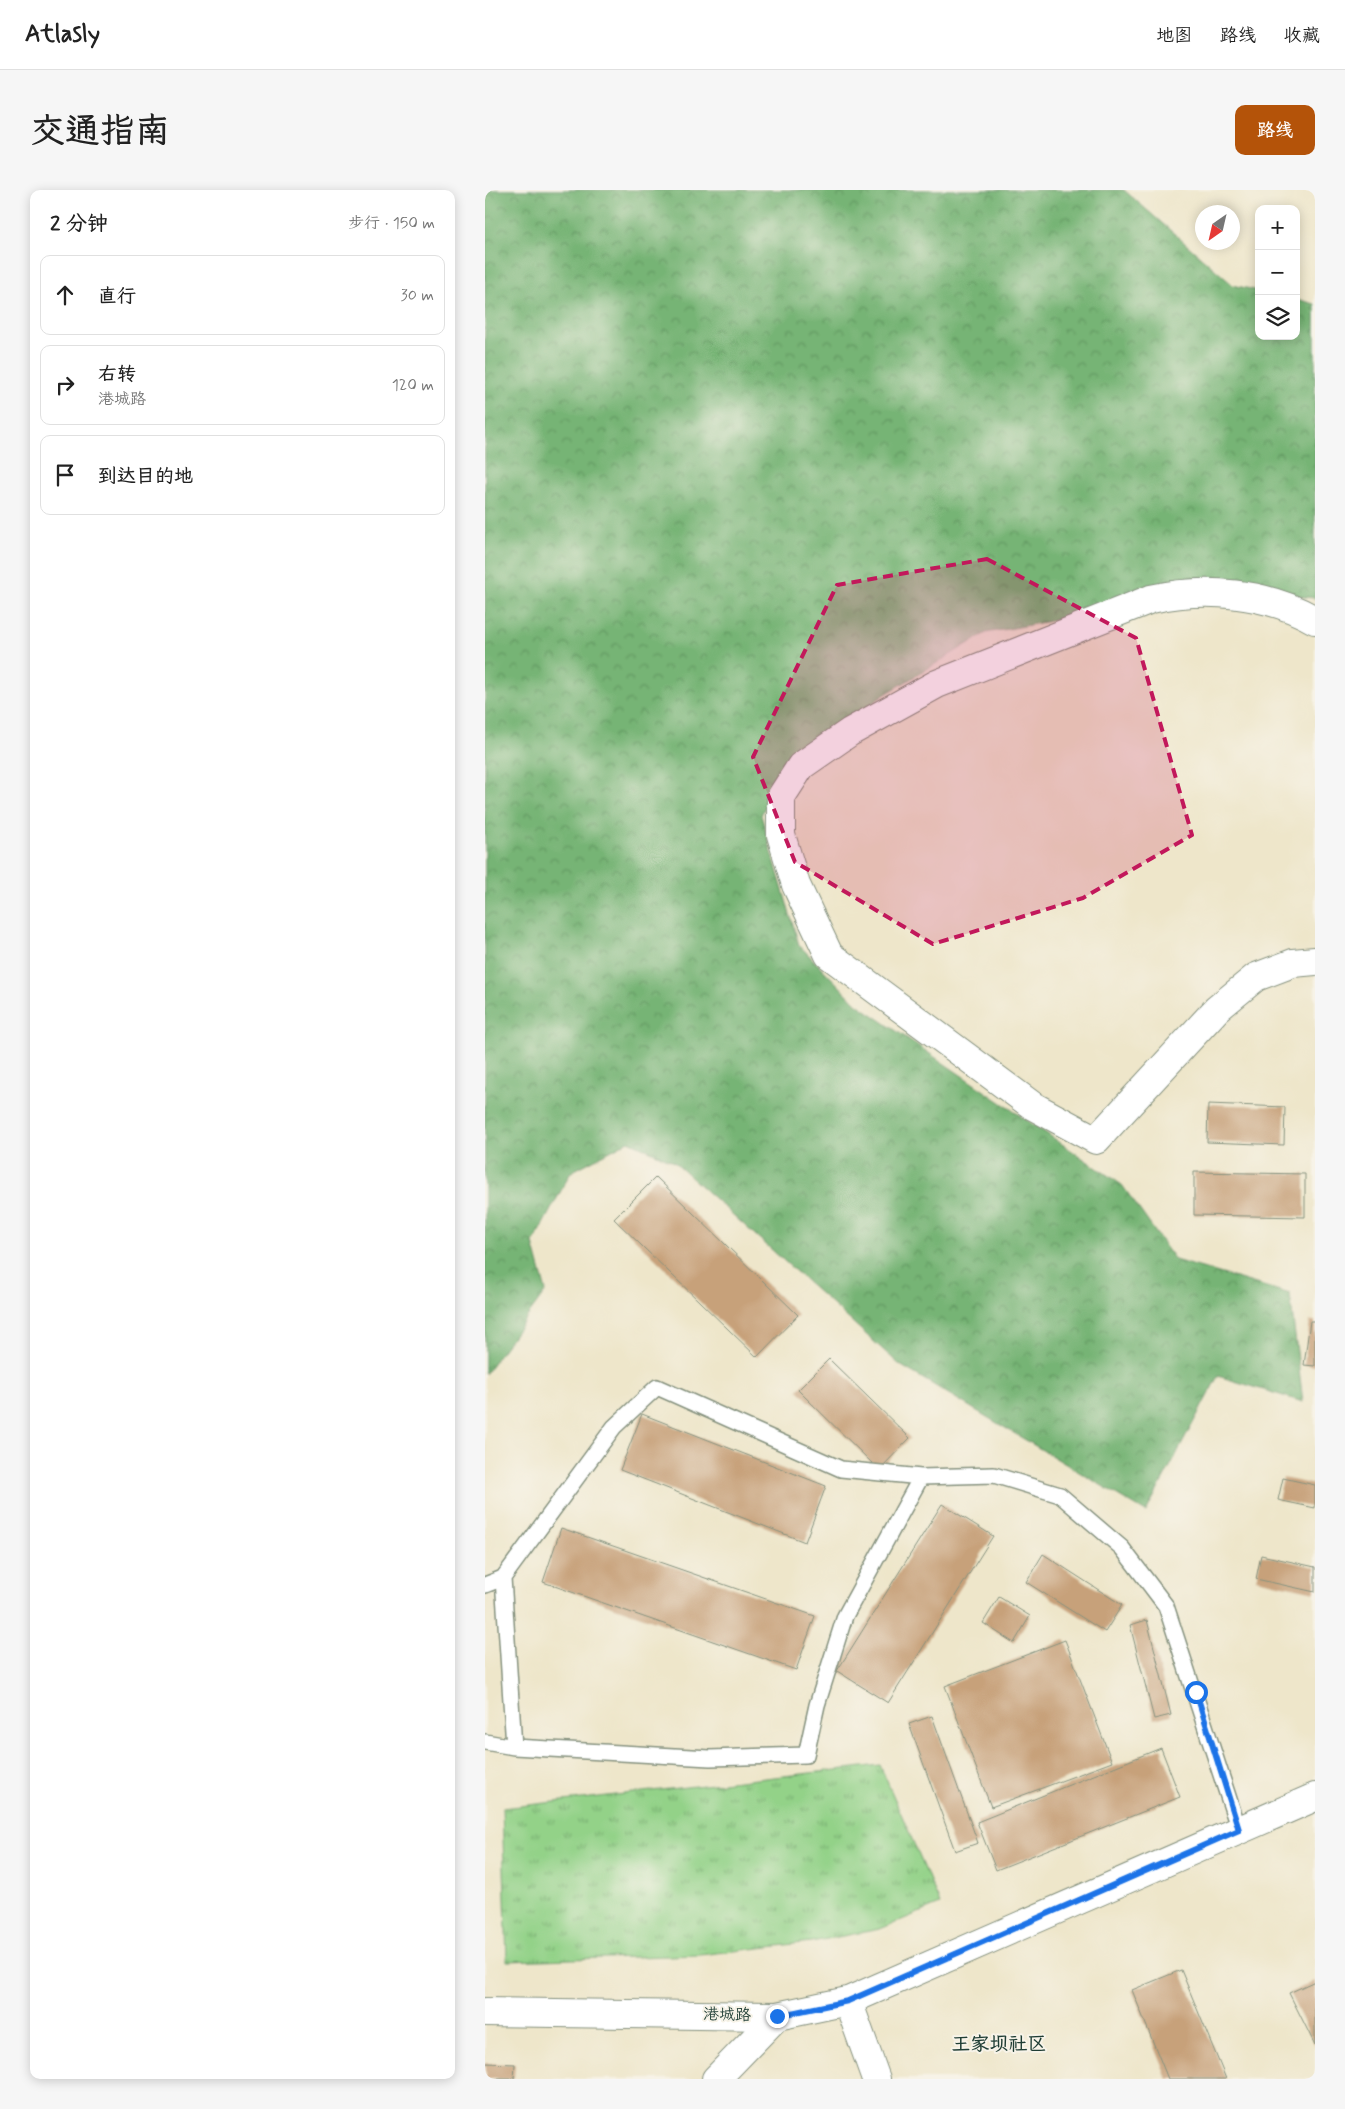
<!DOCTYPE html>
<html lang="zh">
<head>
<meta charset="utf-8">
<style>
	:root { --surface:#fff; --page:#f6f6f6; --text:#222; --muted:#767676; --line:#e0e0e0; --accent:#b45309 }
	body { margin:0; font-family:Mynerve,"LXGW WenKai TC",sans-serif; background:var(--page); color:var(--text) }
	.controls { position:absolute; right:15px; top:15px; display:grid; overflow:hidden; border-radius:10px; box-shadow:0 2px 12px #0003 }
	.controls button { width:45px; height:45px; display:grid; place-items:center; padding:0; border:0; border-bottom:1px solid var(--line); background:var(--surface); color:var(--text); font:25px sans-serif }
	.compass { position:absolute; left:710px; top:15px; width:45px; height:45px; border-radius:50%; background:var(--surface); box-shadow:0 2px 12px #0003; rotate:214deg }
	.stop { position:absolute; width:15px; height:15px; margin:-11px; border:4px solid #1a73e8; border-radius:50%; background:#fff }
	.stop.end { background:#1a73e8; border-color:#fff; box-shadow:0 1px 5px #0008 }
	.list { margin:0; padding:0; list-style:none }
	h2 { display:flex; justify-content:space-between; align-items:center; height:65px; margin:0; padding:0 20px; font-size:21px }
	h2 small { font-size:16px; font-weight:400; color:var(--muted) }
	.list li { display:grid; grid-template-columns:32px 1fr auto; gap:15px; align-items:center; box-sizing:border-box; height:80px; margin:0 10px 10px; padding:0 10px; border:1px solid var(--line); border-radius:10px }
	.list b { display:block; font-size:19px; white-space:nowrap }
	.list p { margin:0; font-size:16px; white-space:nowrap; color:var(--muted) }
	.list em { font-size:16px; font-style:normal; color:var(--muted) }
	.icon { flex:none; width:28px; height:28px; fill:none; stroke:currentColor; stroke-width:2; stroke-linecap:round; stroke-linejoin:round }
	.map { position:relative; flex:none; width:830px; height:1889px; overflow:hidden; border-radius:10px }
	header { display:flex; align-items:center; gap:30px; box-sizing:border-box; height:70px; padding:0 25px; background:var(--surface); border-bottom:1px solid var(--line) }
	header strong { font-size:24px }
	nav { display:flex; gap:28px; margin-inline-start:auto; font-size:18px }
	.intro { display:flex; align-items:center; justify-content:space-between; box-sizing:border-box; height:120px; padding:0 30px }
	h1 { margin:0; font-size:35px }
	.button { padding:12px 22px; border-radius:10px; background:var(--accent); color:#fff; font-size:18px; font-weight:700 }
	main { display:flex; gap:30px; padding:0 30px }
	aside { flex:1; background:var(--surface); border-radius:10px; box-shadow:0 2px 12px #0003 }
	.map>svg:first-child { display:block }
	.grass { fill:url(#grass-tufts); stroke:#59885e }
	.forest { fill:url(#forest-crowns); stroke:#4a7854 }
	.building { fill:#c7a17a }
	.lines { fill:none; stroke-linecap:round; stroke-linejoin:round }
	.service-casing { stroke:#86927f; stroke-width:18 }
	.minor-casing { stroke:#86927f; stroke-width:30 }
	.tertiary-casing { stroke:#86927f; stroke-width:30 }
	.service { stroke:#fff; stroke-width:15 }
	.minor { stroke:#fff; stroke-width:28 }
	.tertiary { stroke:#fff; stroke-width:28 }
	.route { stroke:#1a73e8; stroke-width:6 }
	.marked { fill:#c2185b; fill-opacity:0.2; stroke:#c2185b; stroke-width:4; stroke-dasharray:10 6; stroke-linejoin:round }
	.labels { text-anchor:middle; dominant-baseline:central; stroke-width:4; stroke-linejoin:round; paint-order:stroke }
	.street-label { font-size:16px; fill:#1f3d34; stroke:#f7f3e8 }
	.quarter-label { font-size:19px; font-weight:bold; fill:#1f3d34; stroke:#f7f3e8 }
</style>
</head>
<body>
<header>
<strong>Atlasly</strong>
<nav><a>地图</a><a>路线</a><a>收藏</a></nav>
</header>
<div class="intro"><h1>交通指南</h1><a class="button">路线</a></div>
<main>
<aside>
<h2>2 分钟<small>步行 · 150 m</small></h2>
<ul class="list">
<li><svg class="icon" aria-label="ahead" viewBox="0 0 24 24"><path d="M12 20V5M6 11l6-6 6 6"/></svg><div><b>直行</b></div><em>30 m</em></li>
<li><svg class="icon" aria-label="right" viewBox="0 0 24 24"><path d="M7 20v-9h11M14 6l5 5-5 5"/></svg><div><b>右转</b><p>港城路</p></div><em>120 m</em></li>
<li><svg class="icon" aria-label="arrive" viewBox="0 0 24 24"><path d="M6 21V4h12l-3 4 3 4H6"/></svg><div><b>到达目的地</b></div></li>
</ul>
</aside>
<div class="map">
<svg width="830" height="1889" viewBox="0 0 830 1889">
	<defs>
		<pattern id="grass-tufts" width="24" height="20" patternUnits="userSpaceOnUse" patternTransform="scale(1.25)"><rect width="24" height="20" fill="#93d288"/><path d="M3 7l-1-3M5 7V3M7 7l1-3M15 17l-1-3M17 17v-4M19 17l1-3" fill="none" stroke="#77ac70"/></pattern>
		<pattern id="forest-crowns" width="20" height="18" patternUnits="userSpaceOnUse" patternTransform="scale(1.25)"><rect width="20" height="18" fill="#76b474"/><path d="M2 6a3 3 0 1 1 6 0M12 15a3 3 0 1 1 6 0" fill="none" stroke="#609460"/></pattern>
	</defs>
	<rect width="100%" height="100%" fill="#f7f3e8"/>
	<filter id="ink" filterUnits="userSpaceOnUse"><feTurbulence type="fractalNoise" baseFrequency=".02" numOctaves="2"/><feDisplacementMap in="SourceGraphic" scale="10" xChannelSelector="R" yChannelSelector="G"/><feConvolveMatrix kernelMatrix="1 2 1 2 8 2 1 2 1" color-interpolation-filters="sRGB"/></filter>
	<filter id="wash" filterUnits="userSpaceOnUse"><feTurbulence type="fractalNoise" baseFrequency=".0096" numOctaves="4" result="noise"/><feDisplacementMap in="SourceGraphic" scale="20" xChannelSelector="R" yChannelSelector="G"/><feGaussianBlur stdDeviation="1.12" result="paint"/><feColorMatrix in="noise" values="0 0 0 0 0 0 0 0 0 0 0 0 0 0 0 0 0 1.4 0 .05"/><feComposite in="paint" operator="in"/></filter>
	<g filter="url(#wash)">
		<rect width="100%" height="100%" fill="#eee6ca"/>
		<path class="grass" d="M 395,1575 L 455,1714 L 395,1739 L 326,1752 L 215,1765 L 22,1771 L 17,1618 Z"/>
		<path class="forest" d="M 0,0 L 639,0 L 748,95 L 774,101 L 774,146 L 811,146 L 811,109 L 830,114 L 830,408 L 738,399 L 501,443 L 399,505 L 302,573 L 276,625 L 314,755 L 372,814 L 637,995 L 690,1070 L 805,1104 L 818,1212 L 733,1186 L 661,1322 L 415,1175 L 189,972 L 144,951 L 86,982 L 48,1053 L 61,1101 L 0,1184 Z"/>
		<g id="blocks">
			<path class="building" d="M 723,914 L 800,917 L 799,955 L 722,952 Z
				M 709,982 L 820,984 L 820,1027 L 709,1025 Z
				M 171,987 L 313,1125 L 272,1167 L 129,1029 Z
				M 825,1131 L 830,1131 L 830,1176 L 819,1175 Z
				M 344,1169 L 425,1248 L 394,1280 L 313,1200 Z
				M 157,1224 L 341,1296 L 320,1352 L 135,1280 Z
				M 798,1288 L 830,1295 L 830,1318 L 793,1310 Z
				M 457,1314 L 508,1346 L 403,1513 L 352,1481 Z
				M 76,1338 L 330,1426 L 311,1480 L 58,1392 Z
				M 558,1364 L 637,1415 L 620,1442 L 541,1392 Z
				M 776,1365 L 830,1377 L 830,1402 L 771,1389 Z
				M 514,1407 L 545,1426 L 529,1453 L 498,1433 Z
				M 662,1430 L 686,1525 L 669,1529 L 645,1435 Z
				M 580,1450 L 627,1572 L 506,1617 L 460,1496 Z
				M 447,1526 L 493,1653 L 470,1661 L 424,1534 Z
				M 676,1558 L 695,1607 L 511,1680 L 492,1632 Z
				M 696,1780 L 741,1889 L 683,1889 L 647,1800 Z
				M 830,1791 L 830,1855 L 804,1803 Z
				M 0,1873 L 30,1874 L 29,1889 L 0,1889 Z"/>
		</g>
	</g>
	<g filter="url(#ink)">
		<use href="#blocks" fill-opacity="0" stroke="#86927f" stroke-width="1"/>
		<g class="lines">
			<defs>
				<path id="service" d="M 18,1388 L 29,1557
					M 0,1395 L 18,1388 L 129,1237 L 172,1197 L 356,1279 L 436,1287 L 509,1285 L 575,1305 L 637,1358 L 681,1416 L 754,1640
					M 0,1552 L 29,1557 L 225,1568 L 321,1565 L 332,1515 L 360,1426 L 436,1287"/>
				<path id="minor" d="M 830,430 C 781,402 720,397 666,409 L 452,494 L 365,542 L 316,576 L 296,607 L 296,645 L 311,695 L 344,765 L 548,916 L 611,950 L 732,819 L 771,787 L 808,773 L 830,771
					M 363,1811 L 391,1889
					M 231,1889 L 292,1826"/>
				<path id="tertiary" d="M 0,1822 L 292,1826 L 363,1811 L 830,1607"/>
			</defs>
			<use href="#service" class="service-casing"/>
			<use href="#minor" class="minor-casing"/>
			<use href="#tertiary" class="tertiary-casing"/>
			<use href="#service" class="service"/>
			<use href="#minor" class="minor"/>
			<use href="#tertiary" class="tertiary"/>
		</g>
	</g>
	<g class="lines" filter="url(#ink)">
		<path class="route" d="M 292,1826 L 363,1811 L 754,1640 L 711,1502"/>
	</g>
	<path class="marked" d="M 502,369 L 651,448 L 707,645 L 598,708 L 448,754 L 310,672 L 268,567 L 352,395 Z"/>
	<g class="labels">
		<g class="street-label">
			<text transform="translate(242 1825) rotate(1)">港城路</text>
		</g>
		<g class="quarter-label">
			<text x="514" y="1854">王家坝社区</text>
		</g>
	</g>
</svg>
<div class="controls">
<button>+</button>
<button>−</button>
<button><svg class="icon" aria-label="layers" viewBox="0 0 24 24"><path d="M12 4l9 5-9 5-9-5zM3 14l9 5 9-5"/></svg></button>
</div>
<svg class="compass" viewBox="-18 -18 36 36"><path d="M0-13l5 13h-10z" fill="#e53935"/><path d="M0 13l5-13h-10z" fill="#767676"/></svg>
<div class="stop" style="left:711px;top:1502px"></div>
<div class="stop end" style="left:292px;top:1826px"></div>
</div>
</main>
</body>
</html>
